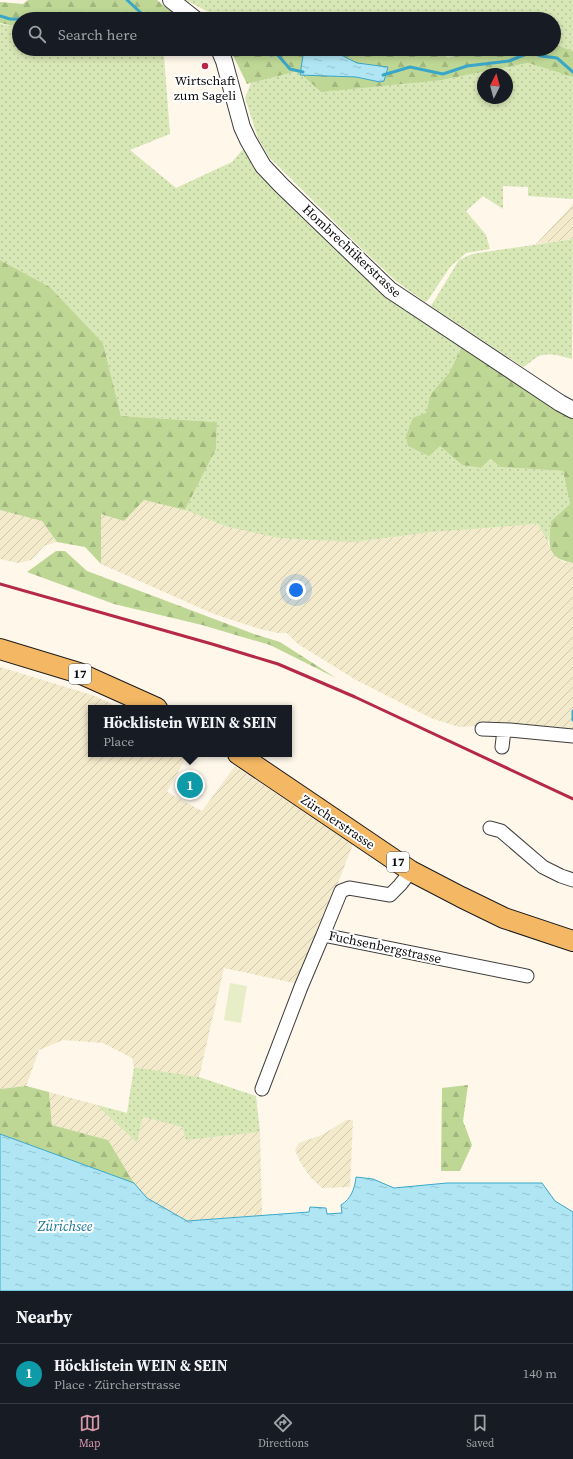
<!DOCTYPE html>
<html lang="en">
<head>
<meta charset="utf-8">
<style>
	:root { --surface:#171b24; --page:#242831; --text:#f1f3f6; --muted:#9ea1a6; --line:#363941; --accent:#d698a7 }
	body { margin:0; font-family:"Source Serif 4",serif; background:var(--page); color:var(--text) }
	.compass { position:absolute; left:477px; top:68px; width:36px; height:36px; border-radius:50%; background:var(--surface); box-shadow:0 2px 6px #0003; rotate:6deg }
	.you { position:absolute; left:296px; top:590px; width:14px; height:14px; margin:-10px; border:3px solid #fff; border-radius:50%; background:#1a73e8; box-shadow:0 0 0 6px #1a73e833 }
	.badge { display:grid; place-items:center; width:26px; height:26px; border-radius:50%; background:var(--accent); color:#fff; font-size:13px; font-weight:700 }
	.pin { position:absolute; translate:-50% -50%; border:2px solid #fff; box-shadow:0 1px 4px #0006 }
	.popup { position:absolute; left:88px; top:705px; width:204px; height:52px; box-sizing:border-box; display:grid; place-content:center; border-radius:0px; background:var(--surface); filter:drop-shadow(0 1px 3px #0005); font-size:13px; white-space:nowrap; color:var(--muted) }
	.popup b { font-size:15px; color:var(--text) }
	.popup::after { content:''; position:absolute; left:50%; top:100%; margin-left:-8px; border:8px solid transparent; border-top-color:var(--surface) }
	.list { margin:0; padding:0; list-style:none }
	h2 { display:flex; justify-content:space-between; align-items:center; height:52px; margin:0; padding:0 16px; font-size:17px }
	h2 small { font-size:13px; font-weight:400; color:var(--muted) }
	.list li { display:grid; grid-template-columns:26px 1fr auto; gap:12px; align-items:center; box-sizing:border-box; height:60px; padding:0 16px; border-top:1px solid var(--line) }
	.list b { display:block; font-size:15px; white-space:nowrap }
	.list p { margin:0; font-size:13px; white-space:nowrap; color:var(--muted) }
	.list em { font-size:13px; font-style:normal; color:var(--muted) }
	.icon { flex:none; width:22px; height:22px; fill:none; stroke:currentColor; stroke-width:2; stroke-linecap:round; stroke-linejoin:round }
	.map { position:relative; flex:none; width:573px; height:1291px; overflow:hidden }
	.search { position:absolute; background:var(--surface); box-shadow:0 2px 6px #0003; left:12px; right:12px; top:12px; height:44px; display:flex; align-items:center; gap:10px; box-sizing:border-box; padding:0 14px; border-radius:22px; color:var(--muted); font-size:15px }
	.sheet { height:112px; background:var(--surface) }
	nav { display:flex; justify-content:space-around; align-items:center; box-sizing:border-box; height:56px; border-top:1px solid var(--line); background:var(--surface); font-size:11px; color:var(--muted) }
	nav a { display:grid; justify-items:center; gap:2px }
	nav .on { color:var(--accent) }
	.map>svg:first-child { display:block }
	.farmland { fill:url(#farmland-furrows) }
	.grass { fill:url(#grass-dots); fill-rule:evenodd }
	.forest { fill:url(#forest-firs) }
	.pitch { fill:#e7eec7 }
	.water { fill:url(#water-ripples); stroke:#3aa7c8 }
	.lines { fill:none; stroke-linecap:round; stroke-linejoin:round }
	.stream { stroke:#3aa7c8; stroke-width:3 }
	.minor-casing { stroke:#3e3e3e; stroke-width:15 }
	.tertiary-casing { stroke:#3e3e3e; stroke-width:18 }
	.primary-casing { stroke:#1c1c1c; stroke-width:22 }
	.minor { stroke:#fff; stroke-width:13 }
	.tertiary { stroke:#fff; stroke-width:16 }
	.primary { stroke:#f4b864; stroke-width:20 }
	.rail { stroke:#b52947; stroke-width:3 }
	.poi-dot { fill:#b52947; stroke:#fff; stroke-width:1.5 }
	.labels { text-anchor:middle; dominant-baseline:central; stroke-width:4; stroke-linejoin:round; paint-order:stroke }
	.shield { fill:#fff; stroke:#545454; stroke-width:1 }
	.shield-label { font-size:12px; font-weight:bold; fill:#0b0b0b }
	.poi-label { font-size:13px; fill:#0b0b0b; stroke:#fff }
	.street-label { font-size:13px; fill:#0b0b0b; stroke:#fff }
	.water-label { font-size:14px; font-style:italic; fill:#1a7697; stroke:#fff }
</style>
</head>
<body>
<div class="map">
<svg width="573" height="1291" viewBox="0 0 573 1291">
	<defs>
		<pattern id="farmland-furrows" width="10" height="10" patternUnits="userSpaceOnUse"><rect width="10" height="10" fill="#f3e9cb"/><path d="M-1 1l2-2M0 10L10 0M9 11l2-2" fill="none" stroke="#cfc6ad"/></pattern>
		<pattern id="grass-dots" width="8" height="8" patternUnits="userSpaceOnUse"><rect width="8" height="8" fill="#d7e7b5"/><path d="M2 2h.1M6 6h.1" fill="none" stroke="#b7c59a" stroke-width="1.8" stroke-linecap="round"/></pattern>
		<pattern id="forest-firs" width="22" height="20" patternUnits="userSpaceOnUse"><rect width="22" height="20" fill="#bed795"/><path d="M5 1l3.5 6h-7zM16 11l3.5 6h-7z" fill="#a2b77f"/></pattern>
		<pattern id="water-ripples" width="26" height="14" patternUnits="userSpaceOnUse"><rect width="26" height="14" fill="#b0e6f4"/><path d="M2 4q2-2 4 0t4 0M15 11q2-2 4 0t4 0" fill="none" stroke="#96c4d0"/></pattern>
	</defs>
	<rect width="100%" height="100%" fill="#fef7ea"/>
	<path class="farmland" d="M 573,203 L 573,239 L 536,244 L 567,211 Z
		M 144,500 L 185,510 L 225,526 L 355,542 L 433,532 L 538,524 L 553,553 L 563,562 L 573,563 L 573,731 L 493,725 L 459,727 L 431,718 L 356,680 L 298,644 L 287,633 L 278,633 L 260,629 L 214,614 L 101,564 L 101,513 L 124,521 Z
		M 0,510 L 42,521 L 57,542 L 44,546 L 31,560 L 18,563 L 0,559 Z
		M 0,667 L 95,696 L 120,708 L 91,708 L 91,754 L 188,754 L 167,792 L 202,811 L 235,766 L 353,844 L 299,984 L 224,968 L 199,1077 L 134,1067 L 132,1058 L 103,1043 L 63,1040 L 39,1050 L 26,1086 L 0,1089 Z
		M 49,1092 L 97,1105 L 137,1143 L 143,1117 L 182,1127 L 186,1140 L 260,1132 L 262,1215 L 186,1221 L 147,1198 L 134,1183 L 108,1140 L 52,1125 Z
		M 346,1120 L 353,1120 L 350,1187 L 322,1188 L 311,1178 L 300,1162 L 295,1150 L 299,1143 L 322,1135 Z"/>
	<path class="grass" d="M 186,0 L 573,0 L 573,51 L 554,44 L 554,19 L 228,19 L 214,15 Z
		M 0,24 L 19,27 L 19,49 L 127,49 L 164,56 L 170,134 L 130,150 L 176,188 L 232,162 L 245,147 L 258,167 L 463,344 L 449,373 L 432,394 L 426,413 L 440,446 L 462,465 L 481,468 L 489,459 L 500,467 L 563,471 L 570,504 L 551,521 L 548,543 L 538,524 L 433,532 L 355,542 L 279,538 L 225,526 L 185,510 L 216,449 L 217,422 L 121,416 L 103,343 L 50,287 L 0,260 Z
		M 437,49 L 481,49 L 448,58 Z
		M 528,63 L 573,77 L 573,199 L 528,196 L 528,187 L 503,186 L 503,209 L 483,196 L 466,211 L 486,235 L 490,249 L 466,253 L 450,267 L 428,300 L 425,302 L 396,281 L 365,252 L 269,157 L 258,138 L 245,98 L 251,83 L 298,71 L 442,80 ZM 483,74 L 507,74 L 507,98 L 483,98 Z
		M 573,239 L 572,359 C 561,356 548,351 537,357 C 532,360 529,364 523,367 L 431,306 L 459,260 L 472,254 Z
		M 134,1067 L 199,1077 L 256,1096 L 260,1132 L 186,1140 L 182,1127 L 143,1117 L 137,1143 L 97,1105 L 127,1113 Z"/>
	<path class="forest" d="M 28,0 L 157,0 L 180,19 L 19,19 L 19,27 L 0,23 L 0,2 L 23,4 Z
		M 554,44 L 573,51 L 573,77 L 528,63 L 442,80 L 321,92 L 298,71 L 247,84 L 230,49 L 437,49 L 448,58 L 481,49 L 554,49 Z
		M 127,49 L 175,49 L 164,56 Z
		M 0,260 L 50,287 L 103,343 L 121,416 L 217,422 L 216,449 L 185,510 L 144,500 L 124,521 L 101,514 L 101,564 L 85,547 L 57,542 L 42,521 L 0,510 Z
		M 463,344 L 573,414 L 573,563 C 546,558 548,544 551,521 L 570,504 L 563,471 L 500,467 L 490,459 L 481,468 L 462,465 L 440,446 L 429,456 L 408,446 L 406,436 L 413,418 L 426,413 L 431,394 L 449,373 Z
		M 56,551 L 65,551 L 87,571 L 254,634 L 280,642 L 336,678 L 270,645 L 202,625 L 114,604 L 27,572 Z
		M 468,1085 L 463,1121 L 472,1145 L 460,1171 L 441,1171 L 442,1088 Z
		M 26,1086 L 49,1092 L 52,1125 L 108,1140 L 134,1183 L 0,1134 L 0,1089 Z"/>
	<path class="pitch" d="M 230,983 L 247,986 L 241,1023 L 224,1020 Z"/>
	<path class="water" d="M 304,49 L 321,49 L 341,55 L 357,63 L 388,67 L 384,81 L 380,82 L 356,77 L 300,75 Z
		M 0,1134 L 134,1183 L 147,1198 L 187,1221 L 309,1212 L 310,1207 L 326,1208 L 327,1214 L 342,1213 L 341,1205 C 351,1199 355,1188 356,1177 L 373,1179 L 394,1188 L 447,1183 L 542,1183 L 555,1201 L 573,1212 L 573,1291 L 0,1291 Z"/>
	<g class="lines">
		<path class="stream" d="M 127,0 L 140,12
			M 0,16 L 10,19 L 32,19
			M 262,49 L 271,55 L 277,54 L 290,69 L 303,72
			M 383,75 L 410,67 L 443,74 L 467,66 L 509,61 L 531,52 L 541,56 L 557,58 L 573,72
			M 573,720 L 573,711"/>
		<defs>
			<path id="minor" d="M 482,729 L 510,730 L 573,736
				M 502,747 L 504,730
				M 490,828 L 501,831 L 543,867 L 561,876 L 573,880
				M 411,871 L 400,885 L 390,895 L 349,888 L 341,891 L 323,935 L 527,976
				M 262,1089 L 301,987 L 323,935"/>
			<path id="tertiary" d="M 171,0 L 195,19
				M 219,49 L 224,61 L 242,127 L 248,140 L 263,166 L 281,185 L 390,290 L 560,403 L 573,410"/>
			<path id="primary" d="M 0,649 L 79,673 L 157,708
				M 238,754 L 411,871 L 461,897 L 504,918 L 573,941"/>
		</defs>
		<use href="#minor" class="minor-casing"/>
		<use href="#tertiary" class="tertiary-casing"/>
		<use href="#primary" class="primary-casing"/>
		<use href="#minor" class="minor"/>
		<use href="#tertiary" class="tertiary"/>
		<use href="#primary" class="primary"/>
		<path class="rail" d="M 0,584 L 212,644 L 278,664 L 355,697 L 573,799"/>
	</g>
	<circle class="poi-dot" cx="205" cy="66" r="4"/>
	<g class="labels">
		<g class="shield">
			<rect x="69" y="664" width="22" height="20" rx="3"/>
			<rect x="387" y="852" width="22" height="20" rx="3"/>
		</g>
		<g class="shield-label">
			<text x="80" y="674">17</text>
			<text x="398" y="862">17</text>
		</g>
		<g class="poi-label">
			<text x="205" y="80">Wirtschaft<tspan x="205" dy="15">zum Sageli</tspan></text>
		</g>
		<g class="street-label">
			<text transform="translate(352 251) rotate(43)">Hombrechtikerstrasse</text>
			<text transform="translate(338 822) rotate(34)">Zürcherstrasse</text>
			<text transform="translate(385 947) rotate(12)">Fuchsenbergstrasse</text>
		</g>
		<g class="water-label">
			<text x="65" y="1226">Zürichsee</text>
		</g>
	</g>
</svg>
<svg class="compass" viewBox="-18 -18 36 36"><path d="M0-13l5 13h-10z" fill="#e53935"/><path d="M0 13l5-13h-10z" fill="#9ea1a6"/></svg>
<div class="you"></div>
<div class="pin badge" style="left:190px;top:785px;background:#0f9aa8">1</div>
<div class="popup"><b>Höcklistein WEIN &amp; SEIN</b>Place</div>
<div class="search"><svg class="icon" aria-label="search" viewBox="0 0 24 24"><circle cx="10" cy="10" r="6"/><path d="M15 15l6 6"/></svg>Search here</div>
</div>
<section class="sheet">
<h2>Nearby<small></small></h2>
<ul class="list">
<li><span class="badge" style="background:#0f9aa8">1</span><div><b>Höcklistein WEIN &amp; SEIN</b><p>Place · Zürcherstrasse</p></div><em>140 m</em></li>
</ul>
</section>
<nav>
<a class="on"><svg class="icon" aria-label="map" viewBox="0 0 24 24"><path d="M3 6l6-2 6 2 6-2v14l-6 2-6-2-6 2zM9 4v14M15 6v14"/></svg>Map</a>
<a><svg class="icon" aria-label="directions" viewBox="0 0 24 24"><path d="M12 3l9 9-9 9-9-9zM9 14v-3h6M13 9l2 2-2 2"/></svg>Directions</a>
<a><svg class="icon" aria-label="saved" viewBox="0 0 24 24"><path d="M7 4h10v16l-5-4-5 4z"/></svg>Saved</a>
</nav>
</body>
</html>
